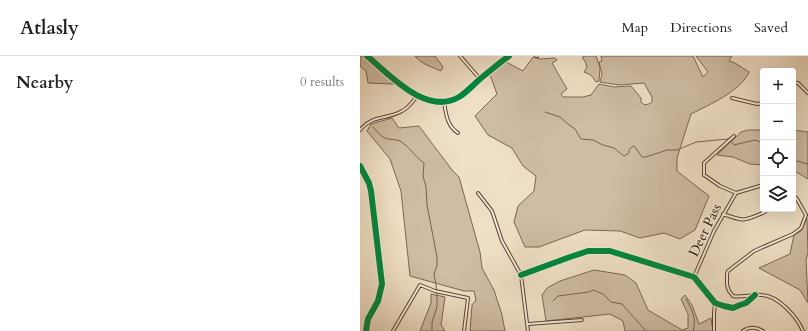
<!DOCTYPE html>
<html lang="en">
<head>
<meta charset="utf-8">
<style>
	:root { --surface:#fff; --page:#f6f6f6; --text:#202124; --muted:#757577; --line:#e0e0e0 }
	body { margin:0; font-family:Cardo,serif; background:var(--page); color:var(--text) }
	.controls { position:absolute; right:12px; top:12px; display:grid; overflow:hidden; border-radius:4px; box-shadow:0 4px 16px #0002 }
	.controls button { width:36px; height:36px; display:grid; place-items:center; padding:0; border:0; border-bottom:1px solid var(--line); background:var(--surface); color:var(--text); font:20px sans-serif }
	.list { margin:0; padding:0; list-style:none }
	h2 { display:flex; justify-content:space-between; align-items:center; height:52px; margin:0; padding:0 16px; font-size:17px }
	h2 small { font-size:13px; font-weight:400; color:var(--muted) }
	.icon { flex:none; width:22px; height:22px; fill:none; stroke:currentColor; stroke-width:2; stroke-linecap:round; stroke-linejoin:round }
	.map { position:relative; flex:none; width:448px; height:275px; overflow:hidden }
	header { display:flex; align-items:center; gap:24px; box-sizing:border-box; height:56px; padding:0 20px; background:var(--surface); border-bottom:1px solid var(--line) }
	header strong { font-size:19px }
	nav { display:flex; gap:22px; margin-inline-start:auto; font-size:14px }
	main { display:flex }
	aside { flex:1; background:var(--surface) }
	.map>svg:first-child { display:block }
	.green { fill:#cebca4; stroke:#7c6652 }
	.lines { fill:none; stroke-linecap:round; stroke-linejoin:round }
	.stream { stroke:#78624e; stroke-width:1 }
	.street-casing { stroke:#5c4431; stroke-width:4 }
	.street { stroke:#f5ead9; stroke-width:2 }
	.cycleway-casing { stroke:#f5ead9; stroke-width:8 }
	.cycleway { stroke:#00873e; stroke-width:6 }
	.labels { text-anchor:middle; dominant-baseline:central; stroke-width:3; stroke-linejoin:round; paint-order:stroke }
	.street-label { font-size:14px; fill:#2b1000; stroke:#f5ead9 }
</style>
</head>
<body>
<header>
<strong>Atlasly</strong>
<nav><a>Map</a><a>Directions</a><a>Saved</a></nav>
</header>
<main>
<aside>
<h2>Nearby<small>0 results</small></h2>
<ul class="list">
</ul>
</aside>
<div class="map">
<svg width="448" height="275" viewBox="0 0 448 275">
	<rect width="100%" height="100%" fill="#efdfc5"/>
	<filter id="stains"><feTurbulence type="fractalNoise" baseFrequency=".005" numOctaves="4"/><feColorMatrix values="0 0 0 0 .2 0 0 0 0 .09 0 0 0 0 .02 0 0 0 .5 -.17"/></filter>
	<radialGradient id="worn" r=".72"><stop offset=".6" stop-color="#630" stop-opacity="0"/><stop offset="1" stop-color="#630" stop-opacity=".3"/></radialGradient>
	<path class="green" d="M 0,0 L 2,0 L 26,18 L 34,28 L 8,27 L 6,15 L 0,10 Z
		M 55,0 L 75,0 L 83,11 L 81,15 C 72,11 61,8 55,0 Z
		M 223,0 L 236,0 L 240,12 L 239,25 L 236,26 L 231,19 L 224,16 L 227,11 L 225,5 L 223,3 Z
		M 241,0 L 333,0 L 343,21 L 348,16 L 336,0 L 372,0 L 369,5 L 375,7 L 389,16 C 381,35 349,49 331,58 L 317,102 L 317,115 L 349,140 L 335,174 L 320,183 L 304,177 L 280,182 L 260,175 L 225,174 L 179,191 L 165,191 L 154,166 L 158,150 L 174,135 L 176,120 L 163,110 L 152,92 L 128,79 L 115,60 L 137,38 L 130,19 L 146,6 L 163,15 L 173,1 L 180,3 L 195,2 L 197,4 L 192,7 L 207,33 L 201,38 L 203,41 L 223,41 L 231,39 L 239,28 L 254,31 L 271,30 L 281,42 L 281,46 C 284,50 288,49 292,46 L 292,41 L 284,27 L 259,29 L 240,26 L 242,18 L 239,6 L 242,5 Z
		M 32,62 L 39,72 L 59,70 L 92,114 L 99,121 L 120,196 L 122,212 L 134,234 L 142,259 L 145,275 L 110,275 L 112,249 L 116,244 L 114,235 L 104,235 L 50,220 L 41,135 L 30,103 L 7,75 L 11,68 Z
		M 388,74 L 403,74 L 403,109 L 390,108 L 373,101 L 357,99 L 381,76 Z
		M 433,74 L 448,76 L 448,123 L 433,114 Z
		M 447,162 L 448,197 L 446,204 L 448,247 L 440,234 L 399,212 L 430,198 L 434,179 L 441,175 Z
		M 234,214 L 265,219 L 276,227 L 288,254 L 322,274 L 328,272 L 328,258 L 321,243 L 325,239 L 332,249 L 339,268 L 351,262 L 353,275 L 265,275 L 263,265 L 250,258 L 186,265 L 182,239 L 187,232 L 200,225 Z
		M 71,238 L 85,241 L 81,269 L 85,275 L 60,275 L 71,247 Z"/>
	<g class="lines">
		<path class="stream" d="M 185,56 L 200,61 L 209,69 L 215,73 L 221,83 L 233,84 L 243,89 L 254,92 L 264,100 L 269,97 L 269,94 L 273,90 L 275,91 L 282,101 L 286,101 L 307,94 L 317,94 L 336,86 L 368,83
			M 13,71 C 16,74 20,80 25,82 C 30,84 35,83 40,85 C 50,91 55,101 64,107 L 63,120 L 66,131 L 67,149 L 77,201 L 77,210 L 74,218 L 77,235 L 77,251 L 72,266 L 72,275
			M 371,85 L 374,89 L 395,84 L 403,87
			M 433,104 L 448,108
			M 326,243 C 332,254 337,263 333,275
			M 193,245 L 198,240 L 229,236 L 233,234 L 243,238 L 251,246 L 262,248 L 286,275"/>
		<defs>
			<path id="street" d="M 7,0 C 30,19 66,60 99,41 C 107,36 113,29 120,23 C 130,15 139,7 149,0
				M 100,0 L 120,23
				M 176,0 L 177,0
				M 433,26 L 438,27 L 448,37
				M 372,42 L 397,48 L 403,47
				M 84,46 C 86,58 87,70 98,77
				M 0,74 C 13,58 27,64 42,55 C 49,52 53,45 57,40
				M 374,80 L 344,107 L 344,119 L 360,130 L 376,137 L 403,129
				M 0,110 L 9,127 L 11,135 L 22,228 L 18,245 L 8,263 L 6,275
				M 118,137 L 132,155 L 142,185 L 161,219 L 168,275
				M 433,139 L 437,143 L 446,159
				M 363,158 C 385,166 384,165 405,156
				M 161,219 L 210,201 L 228,195 L 250,195 L 334,221 L 355,247 L 364,250 L 373,252 L 380,249 L 386,247 L 395,239
				M 334,221 L 354,175 L 376,137
				M 168,268 L 222,264
				M 33,275 L 60,229 L 75,235 L 108,242 L 104,275
				M 354,275 L 354,258 L 355,247
				M 383,275 C 390,270 396,271 403,275
				M 443,275 C 437,261 418,239 401,239 C 393,238 380,242 373,240 L 369,235 L 367,229 L 367,218 L 368,215 L 394,195 L 433,178 L 441,172 L 446,159"/>
		</defs>
		<use href="#street" class="street-casing"/>
		<use href="#street" class="street"/>
		<defs>
			<path id="cycleway" d="M 7,0 C 30,19 66,60 99,41 C 107,36 113,29 120,23 C 130,15 139,7 149,0
				M 0,110 L 9,127 L 11,135 L 22,228 L 18,245 L 8,263 L 6,275
				M 161,219 L 210,201 L 228,195 L 250,195 L 334,221 L 355,247 L 364,250 L 373,252 L 380,249 L 386,247 L 395,239"/>
		</defs>
		<use href="#cycleway" class="cycleway-casing"/>
		<use href="#cycleway" class="cycleway"/>
	</g>
	<g class="labels">
		<g class="street-label">
			<text transform="translate(345 174) rotate(-64)">Deer Pass</text>
		</g>
	</g>
	<rect width="100%" height="100%" filter="url(#stains)"/>
	<rect width="100%" height="100%" fill="url(#worn)"/>
</svg>
<div class="controls">
<button>+</button>
<button>−</button>
<button><svg class="icon" aria-label="locate" viewBox="0 0 24 24"><circle cx="12" cy="12" r="6"/><path d="M12 2v4M12 18v4M2 12h4M18 12h4"/></svg></button>
<button><svg class="icon" aria-label="layers" viewBox="0 0 24 24"><path d="M12 4l9 5-9 5-9-5zM3 14l9 5 9-5"/></svg></button>
</div>
</div>
</main>
</body>
</html>
